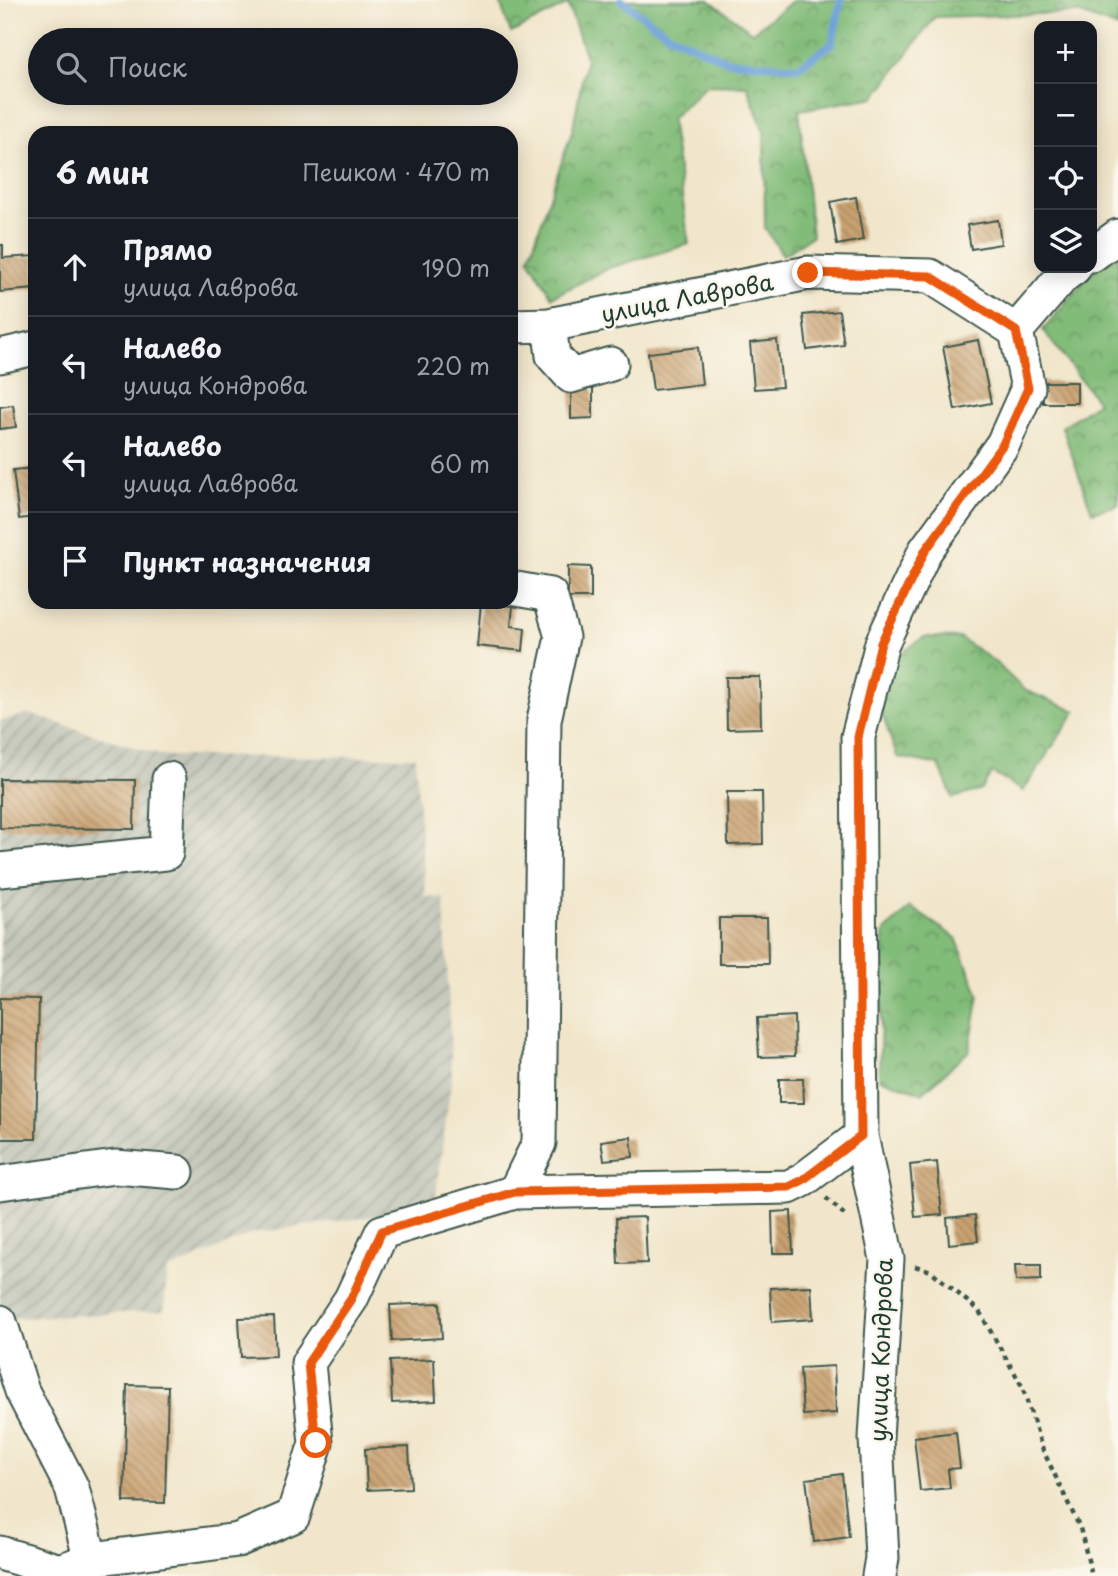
<!DOCTYPE html>
<html lang="ru">
<head>
<meta charset="utf-8">
<style>
	:root { --surface:#171b24; --page:#20242c; --text:#f1f3f6; --muted:#9ea1a6; --line:#363941 }
	body { margin:0; font-family:"Playpen Sans",sans-serif; background:var(--page); color:var(--text) }
	.controls { position:absolute; right:21px; top:21px; display:grid; overflow:hidden; border-radius:14px; box-shadow:0 4px 18px #0003 }
	.controls button { width:63px; height:63px; display:grid; place-items:center; padding:0; border:0; border-bottom:2px solid var(--line); background:var(--surface); color:var(--text); font:35px sans-serif }
	.stop { position:absolute; width:21px; height:21px; margin:-16px; border:5px solid #ea580c; border-radius:50%; background:#fff }
	.stop.end { background:#ea580c; border-color:#fff; box-shadow:0 2px 7px #0008 }
	.list { margin:0; padding:0; list-style:none }
	h2 { display:flex; justify-content:space-between; align-items:center; height:91px; margin:0; padding:0 28px; font-size:30px }
	h2 small { font-size:23px; font-weight:400; color:var(--muted) }
	.list li { display:grid; grid-template-columns:46px 1fr auto; gap:21px; align-items:center; box-sizing:border-box; height:98px; padding:0 28px; border-top:2px solid var(--line) }
	.list b { display:block; font-size:26px; white-space:nowrap }
	.list p { margin:0; font-size:23px; white-space:nowrap; color:var(--muted) }
	.list em { font-size:23px; font-style:normal; color:var(--muted) }
	.icon { flex:none; width:38px; height:38px; fill:none; stroke:currentColor; stroke-width:2; stroke-linecap:round; stroke-linejoin:round }
	.map { position:relative; flex:none; width:1118px; height:1576px; overflow:hidden }
	.search { position:absolute; background:var(--surface); box-shadow:0 4px 18px #0003; left:28px; top:28px; width:490px; height:77px; display:flex; align-items:center; gap:18px; box-sizing:border-box; padding:0 24px; border-radius:38px; color:var(--muted); font-size:26px }
	.panel { position:absolute; background:var(--surface); box-shadow:0 4px 18px #0003; left:28px; top:126px; width:490px; height:483px; border-radius:21px }
	.map>svg:first-child { display:block }
	.industrial { fill:url(#industrial-furrows) }
	.forest { fill:url(#forest-crowns); stroke:#507c56; stroke-width:2 }
	.lines { fill:none; stroke-linecap:round; stroke-linejoin:round }
	.stream { stroke:#689fd6; stroke-width:8 }
	.building { fill:url(#building-back-hatch) }
	.minor-casing { stroke:#3e564b; stroke-width:37 }
	.path { stroke:#3e564b; stroke-width:4.5; stroke-dasharray:5 5; stroke-linecap:butt }
	.minor { stroke:#fff; stroke-width:33 }
	.route { stroke:#ea580c; stroke-width:9 }
	.labels { text-anchor:middle; dominant-baseline:central; stroke-width:5; stroke-linejoin:round; paint-order:stroke }
	.street-label { font-size:23px; fill:#1f3d34; stroke:#fbf7ec }
</style>
</head>
<body>
<div class="map">
<svg width="1118" height="1576" viewBox="0 0 1118 1576">
	<defs>
		<pattern id="industrial-furrows" width="10" height="10" patternUnits="userSpaceOnUse" patternTransform="scale(1.75)"><rect width="10" height="10" fill="#c3c6b9"/><path d="M-1 1l2-2M0 10L10 0M9 11l2-2" fill="none" stroke="#9ea297"/></pattern>
		<pattern id="forest-crowns" width="20" height="18" patternUnits="userSpaceOnUse" patternTransform="scale(1.75)"><rect width="20" height="18" fill="#82bc79"/><path d="M2 6a3 3 0 1 1 6 0M12 15a3 3 0 1 1 6 0" fill="none" stroke="#6a9a64"/></pattern>
		<pattern id="building-back-hatch" width="6" height="6" patternUnits="userSpaceOnUse" patternTransform="scale(1.75)"><rect width="6" height="6" fill="#caa271"/><path d="M-1 5l2 2M0 0l6 6M5-1l2 2" fill="none" stroke="#a3855e"/></pattern>
	</defs>
	<rect width="100%" height="100%" fill="#fbf7ec"/>
	<filter id="ink" filterUnits="userSpaceOnUse"><feTurbulence type="fractalNoise" baseFrequency=".0143" numOctaves="2"/><feDisplacementMap in="SourceGraphic" scale="14" xChannelSelector="R" yChannelSelector="G"/><feConvolveMatrix kernelMatrix="1 2 1 2 8 2 1 2 1" color-interpolation-filters="sRGB"/></filter>
	<filter id="wash" filterUnits="userSpaceOnUse"><feTurbulence type="fractalNoise" baseFrequency=".00686" numOctaves="4" result="noise"/><feDisplacementMap in="SourceGraphic" scale="28" xChannelSelector="R" yChannelSelector="G"/><feGaussianBlur stdDeviation="1.57" result="paint"/><feColorMatrix in="noise" values="0 0 0 0 0 0 0 0 0 0 0 0 0 0 0 0 0 1.4 0 .05"/><feComposite in="paint" operator="in"/></filter>
	<g filter="url(#wash)">
		<rect width="100%" height="100%" fill="#f1e6cb"/>
		<path class="industrial" d="M 29,714 L 163,756 L 415,757 L 426,897 L 444,898 L 452,1076 L 434,1208 L 253,1233 L 167,1271 L 164,1311 L 0,1319 L 0,721 Z"/>
		<path class="forest" d="M 499,0 L 709,0 L 752,32 L 794,0 L 1118,0 L 1118,28 L 1078,13 L 935,17 L 875,97 L 799,110 L 812,236 L 783,255 L 765,228 L 764,132 L 747,86 L 706,85 L 671,119 L 689,244 L 609,268 L 552,297 L 529,259 L 573,128 L 586,58 L 568,4 L 511,33 Z
			M 1118,255 L 1118,505 L 1092,512 L 1062,427 L 1098,402 L 1043,330 L 1092,272 Z
			M 924,637 L 960,638 L 994,661 L 1024,690 L 1076,711 L 1023,791 L 992,773 L 981,790 L 953,798 L 939,765 L 897,757 L 879,704 L 893,659 Z
			M 910,907 L 956,938 L 979,995 L 969,1051 L 922,1093 L 879,1078 L 884,932 Z"/>
		<g class="lines">
			<path class="stream" d="M 621,0 L 668,34 L 728,61 L 798,67 L 832,44 L 841,0"/>
		</g>
		<g id="blocks">
			<path class="building" d="M 856,197 L 863,240 L 837,245 L 830,202 Z
				M 998,220 L 1001,244 L 971,249 L 967,225 Z
				M 0,245 L 3,245 L 3,258 L 35,256 L 35,289 L 0,292 Z
				M 839,311 L 844,345 L 807,350 L 803,315 Z
				M 777,340 L 782,387 L 754,389 L 750,343 Z
				M 978,340 L 991,403 L 955,410 L 943,347 Z
				M 698,347 L 702,384 L 653,390 L 648,353 Z
				M 1043,382 L 1077,382 L 1077,403 L 1043,403 Z
				M 571,389 L 593,389 L 593,418 L 571,419 Z
				M 13,405 L 16,427 L 0,429 L 0,407 Z
				M 35,468 L 35,517 L 19,519 L 13,470 Z
				M 568,566 L 591,567 L 591,598 L 568,598 Z
				M 481,603 L 513,606 L 511,626 L 525,628 L 523,651 L 477,646 Z
				M 726,677 L 760,677 L 761,728 L 727,729 Z
				M 0,779 L 135,780 L 134,829 L 0,828 Z
				M 727,792 L 762,792 L 763,844 L 728,845 Z
				M 719,918 L 767,918 L 768,964 L 719,964 Z
				M 0,998 L 39,999 L 36,1139 L 0,1139 Z
				M 794,1016 L 795,1056 L 759,1057 L 757,1018 Z
				M 779,1079 L 803,1079 L 804,1103 L 779,1103 Z
				M 631,1137 L 633,1157 L 604,1160 L 601,1141 Z
				M 937,1162 L 942,1215 L 915,1217 L 910,1165 Z
				M 791,1211 L 793,1253 L 773,1253 L 772,1212 Z
				M 975,1215 L 978,1241 L 949,1244 L 947,1218 Z
				M 645,1217 L 647,1263 L 618,1264 L 616,1218 Z
				M 1015,1265 L 1041,1265 L 1041,1280 L 1016,1281 Z
				M 811,1286 L 813,1319 L 772,1322 L 770,1288 Z
				M 440,1303 L 442,1338 L 392,1341 L 390,1305 Z
				M 274,1317 L 276,1356 L 241,1357 L 239,1318 Z
				M 434,1359 L 436,1401 L 392,1403 L 390,1361 Z
				M 834,1366 L 836,1413 L 803,1415 L 800,1368 Z
				M 127,1385 L 168,1386 L 165,1503 L 124,1502 Z
				M 956,1432 L 960,1468 L 948,1469 L 950,1488 L 920,1491 L 914,1437 Z
				M 409,1447 L 411,1488 L 367,1490 L 365,1449 Z
				M 842,1474 L 849,1537 L 814,1542 L 806,1479 Z"/>
		</g>
	</g>
	<g filter="url(#ink)">
		<use href="#blocks" fill-opacity="0" stroke="#3e564b" stroke-width="2"/>
		<g class="lines">
			<defs>
				<path id="minor" d="M 1092,255 L 1118,236
					M 549,325 L 553,356 L 571,376 L 611,364
					M 511,326 L 549,325 L 808,273 L 930,276 L 1016,331
					M 1016,331 L 1063,276 L 1074,268
					M 0,356 L 35,348
					M 511,588 L 550,595 L 562,637 L 544,720 L 539,1143 L 515,1192
					M 0,870 L 166,853 L 169,779
					M 0,1183 L 115,1167 L 177,1172
					M 0,1322 L 22,1391 L 72,1488 L 95,1576
					M 0,1553 L 60,1571 L 92,1559 L 238,1540 L 293,1516 L 316,1443 L 308,1363 L 351,1299 L 382,1232 L 515,1192 L 789,1187 L 803,1180 L 861,1136
					M 879,1576 L 882,1558 L 876,1438 L 887,1259 L 861,1136 L 858,737 L 882,643 L 925,551 L 1003,444 L 1028,388 L 1016,331"/>
			</defs>
			<use href="#minor" class="minor-casing"/>
			<path class="path" d="M 826,1198 L 848,1218
				M 915,1266 L 931,1271 L 979,1311 L 1022,1386 L 1042,1448 L 1080,1528 L 1092,1576"/>
			<use href="#minor" class="minor"/>
		</g>
	</g>
	<g class="lines" filter="url(#ink)">
		<path class="route" d="M 316,1443 L 308,1363 L 351,1299 L 382,1231 L 515,1192 L 789,1187 L 803,1180 L 861,1136 L 858,737 L 881,643 L 925,551 L 1003,444 L 1028,388 L 1016,331 L 930,276 L 808,273"/>
	</g>
	<g class="labels">
		<g class="street-label">
			<text transform="translate(687 297) rotate(-11)">улица Лаврова</text>
			<text transform="translate(880 1350) rotate(-88)">улица Кондрова</text>
		</g>
	</g>
</svg>
<div class="controls">
<button>+</button>
<button>−</button>
<button><svg class="icon" aria-label="locate" viewBox="0 0 24 24"><circle cx="12" cy="12" r="6"/><path d="M12 2v4M12 18v4M2 12h4M18 12h4"/></svg></button>
<button><svg class="icon" aria-label="layers" viewBox="0 0 24 24"><path d="M12 4l9 5-9 5-9-5zM3 14l9 5 9-5"/></svg></button>
</div>
<div class="stop" style="left:316px;top:1443px"></div>
<div class="stop end" style="left:808px;top:273px"></div>
<div class="search"><svg class="icon" aria-label="search" viewBox="0 0 24 24"><circle cx="10" cy="10" r="6"/><path d="M15 15l6 6"/></svg>Поиск</div>
<section class="panel">
<h2>6 мин<small>Пешком · 470 m</small></h2>
<ul class="list">
<li><svg class="icon" aria-label="ahead" viewBox="0 0 24 24"><path d="M12 20V5M6 11l6-6 6 6"/></svg><div><b>Прямо</b><p>улица Лаврова</p></div><em>190 m</em></li>
<li><svg class="icon" aria-label="left" viewBox="0 0 24 24"><path d="M17 20v-9H6M10 6l-5 5 5 5"/></svg><div><b>Налево</b><p>улица Кондрова</p></div><em>220 m</em></li>
<li><svg class="icon" aria-label="left" viewBox="0 0 24 24"><path d="M17 20v-9H6M10 6l-5 5 5 5"/></svg><div><b>Налево</b><p>улица Лаврова</p></div><em>60 m</em></li>
<li><svg class="icon" aria-label="arrive" viewBox="0 0 24 24"><path d="M6 21V4h12l-3 4 3 4H6"/></svg><div><b>Пункт назначения</b></div></li>
</ul>
</section>
</div>
</body>
</html>
